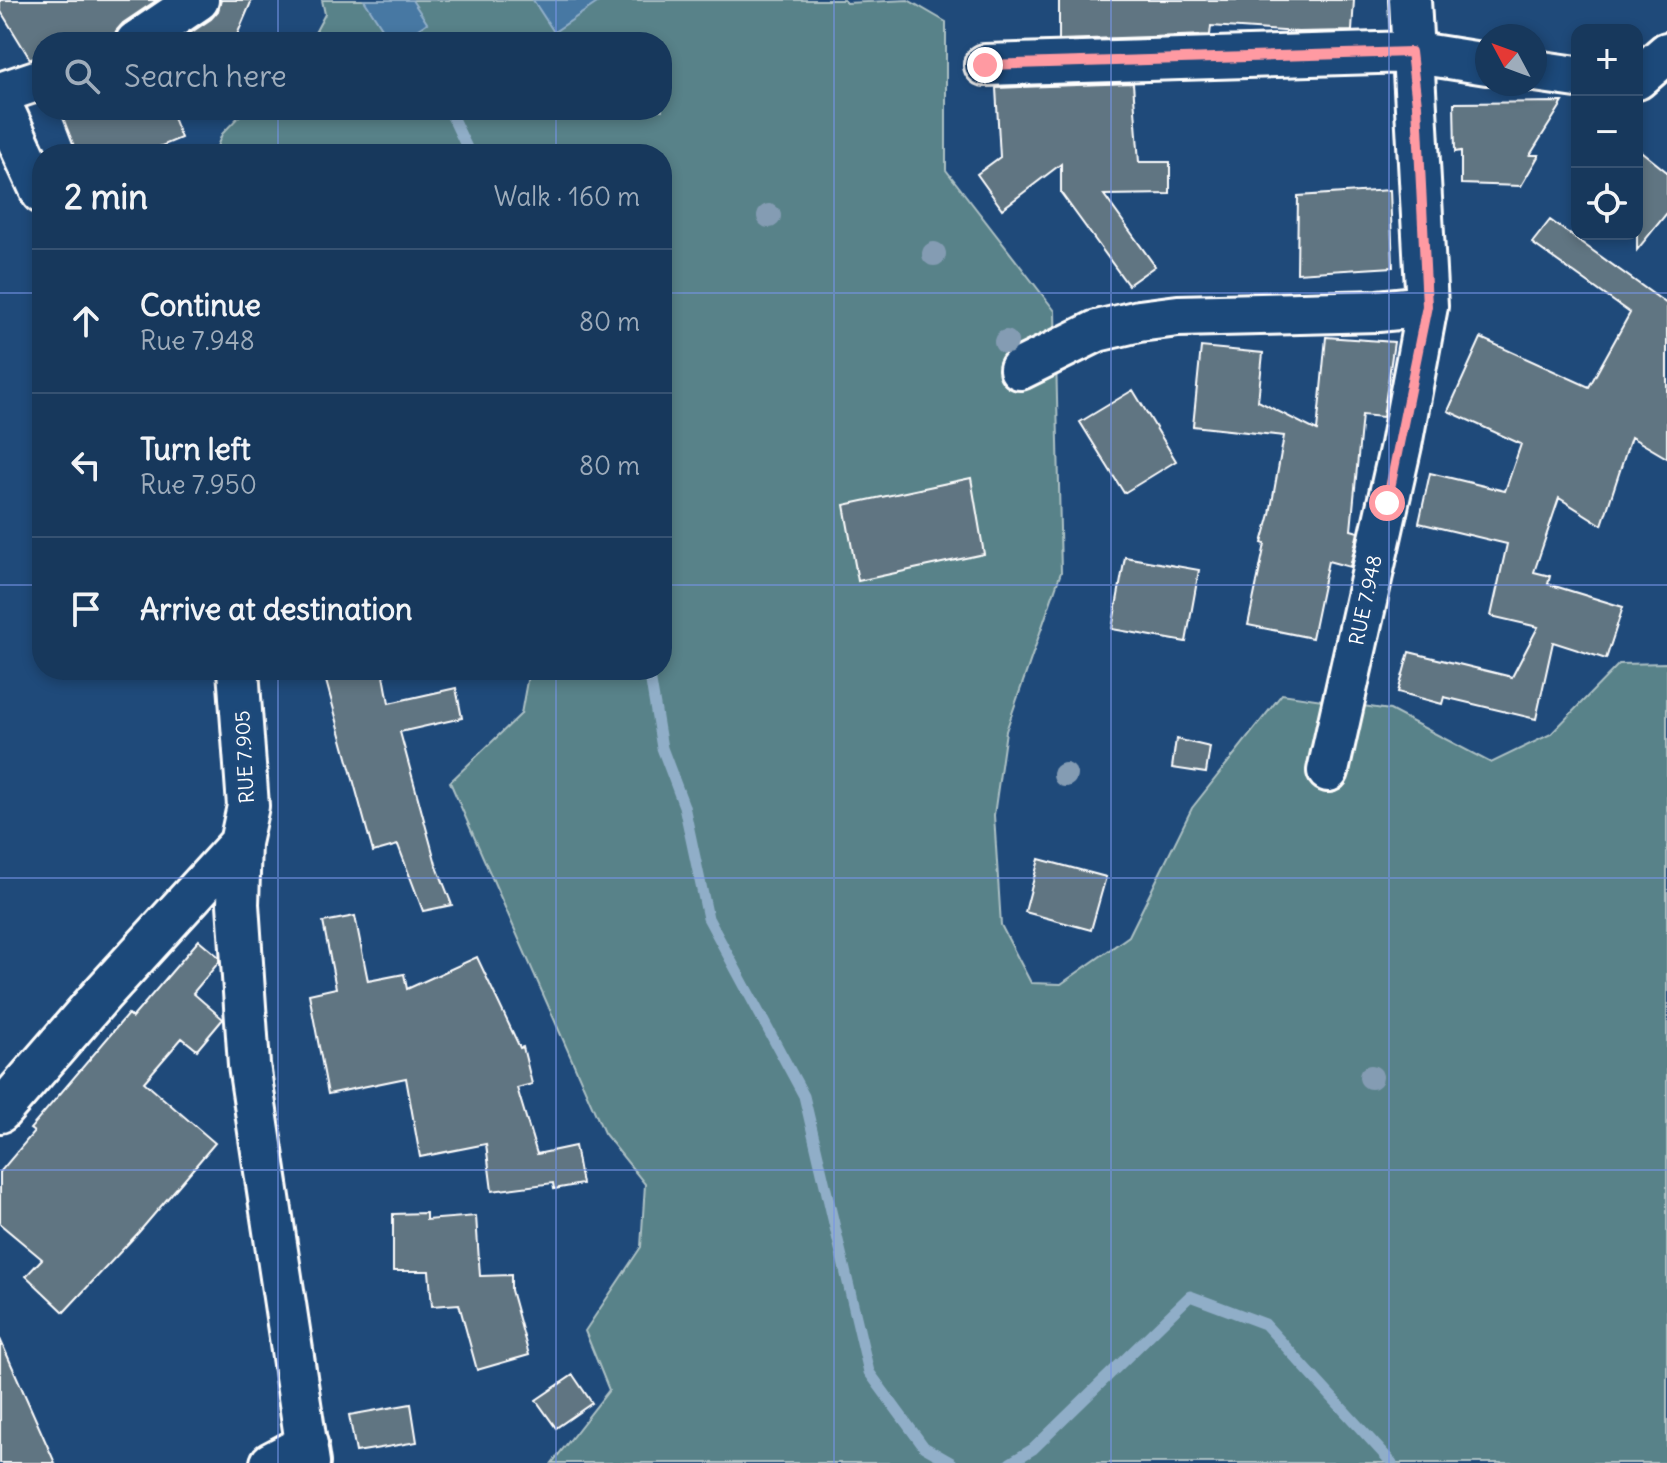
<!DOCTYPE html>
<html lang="en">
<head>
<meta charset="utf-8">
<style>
	:root { --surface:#17385c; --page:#244365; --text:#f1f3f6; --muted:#9eacbb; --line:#365272 }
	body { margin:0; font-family:Delius,sans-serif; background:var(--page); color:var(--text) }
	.controls { position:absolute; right:24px; top:24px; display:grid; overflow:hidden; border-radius:16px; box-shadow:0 4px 12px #0003 }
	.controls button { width:72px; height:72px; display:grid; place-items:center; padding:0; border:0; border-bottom:2px solid var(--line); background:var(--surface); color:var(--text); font:40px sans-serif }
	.compass { position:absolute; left:1475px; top:24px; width:72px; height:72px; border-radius:50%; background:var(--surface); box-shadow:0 4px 12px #0003; rotate:311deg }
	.stop { position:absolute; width:24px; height:24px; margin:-18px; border:6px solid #ff9aa2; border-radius:50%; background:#fff }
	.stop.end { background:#ff9aa2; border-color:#fff; box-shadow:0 2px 8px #0008 }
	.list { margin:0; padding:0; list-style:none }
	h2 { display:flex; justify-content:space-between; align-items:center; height:104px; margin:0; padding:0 32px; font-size:34px }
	h2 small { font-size:26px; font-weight:400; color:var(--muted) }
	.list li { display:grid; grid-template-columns:52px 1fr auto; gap:24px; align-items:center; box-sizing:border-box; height:144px; padding:0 32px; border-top:2px solid var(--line) }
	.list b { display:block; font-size:30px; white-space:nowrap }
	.list p { margin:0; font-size:26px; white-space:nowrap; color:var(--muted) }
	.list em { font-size:26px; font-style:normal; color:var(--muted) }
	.icon { flex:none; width:44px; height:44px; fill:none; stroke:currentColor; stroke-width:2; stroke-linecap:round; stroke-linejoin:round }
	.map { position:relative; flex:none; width:1667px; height:1463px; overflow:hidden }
	.search { position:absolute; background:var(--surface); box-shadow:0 4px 12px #0003; left:32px; top:32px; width:640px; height:88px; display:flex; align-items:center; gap:20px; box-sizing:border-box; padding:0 28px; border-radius:32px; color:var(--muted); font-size:30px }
	.panel { position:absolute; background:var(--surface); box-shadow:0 4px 12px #0003; left:32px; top:144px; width:640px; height:536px; border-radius:32px }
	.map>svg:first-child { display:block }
	.green { fill:#598289; stroke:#acc0c4; stroke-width:2 }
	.water { fill:#4678a3; stroke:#90aec8; stroke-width:2 }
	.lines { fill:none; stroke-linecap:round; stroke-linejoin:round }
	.stream { stroke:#90aec8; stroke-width:11 }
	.building { fill:#607482; stroke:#fff; stroke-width:2 }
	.street-casing { stroke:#fff; stroke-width:46 }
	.street { stroke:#1f4a7a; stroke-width:40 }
	.tree { fill:#849cb3 }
	.route { stroke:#ff9aa2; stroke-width:10 }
	.grid { fill:none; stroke:#7795e8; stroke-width:2; stroke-opacity:0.55 }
	.labels { text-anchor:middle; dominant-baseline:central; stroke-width:6; stroke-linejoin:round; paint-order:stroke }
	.street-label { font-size:20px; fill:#fff; stroke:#1f4a7a }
</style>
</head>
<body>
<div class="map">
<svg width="1667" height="1463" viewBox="0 0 1667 1463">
	<rect width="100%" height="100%" fill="#1f4a7a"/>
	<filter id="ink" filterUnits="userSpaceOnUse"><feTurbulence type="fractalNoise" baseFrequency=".0125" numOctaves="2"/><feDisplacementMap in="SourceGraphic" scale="16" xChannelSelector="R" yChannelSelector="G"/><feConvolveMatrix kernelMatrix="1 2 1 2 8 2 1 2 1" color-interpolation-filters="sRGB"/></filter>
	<g filter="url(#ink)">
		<path class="green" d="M 322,0 L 844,0 L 846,3 L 908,0 L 946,22 L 946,170 L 1055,311 L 1061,572 L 1006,731 L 994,815 L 1001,925 L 1031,983 L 1061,984 L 1129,936 L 1192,808 L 1282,694 L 1390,710 L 1491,763 L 1551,734 L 1619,664 L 1667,663 L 1667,1463 L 552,1463 L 609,1390 L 585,1331 L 641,1247 L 645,1184 L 604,1133 L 450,782 L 521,714 L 529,670 L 662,670 L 662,154 L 214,154 L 222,134 L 245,110 L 662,110 L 662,42 L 310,42 L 325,14 Z"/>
		<path class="water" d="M 364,0 L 412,0 L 427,23 L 399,42 L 391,42 Z
			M 533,0 L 600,0 L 600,1 L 554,32 Z"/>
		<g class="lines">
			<path class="stream" d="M 414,39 L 416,42
				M 449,110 L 470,154
				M 649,670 L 662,748 L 684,806 L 708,918 L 804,1096 L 869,1372 L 924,1447 L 952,1463
				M 1010,1463 L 1033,1449 L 1190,1296 L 1265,1324 L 1392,1463"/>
		</g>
		<path class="building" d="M 0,0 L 157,0 L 123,23 L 116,31 L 113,42 L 42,42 L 42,57 L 30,59 L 0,10 Z
			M 221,0 L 252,0 L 234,42 L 177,42 L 211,19 L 218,11 Z
			M 1059,0 L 1354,0 L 1352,31 L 1298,32 L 1211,26 L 1210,35 L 1059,40 Z
			M 1133,83 L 1139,162 L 1170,162 L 1170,194 L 1104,195 L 1155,266 L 1128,285 L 1061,193 L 1061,164 L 1002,209 L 977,174 L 1000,157 L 996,88 Z
			M 1563,102 L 1530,155 L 1539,155 L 1521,186 L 1461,184 L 1461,151 L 1455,152 L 1454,103 Z
			M 60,110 L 170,110 L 181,138 L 142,154 L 77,154 Z
			M 1637,148 L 1667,172 L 1667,213 L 1637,250 Z
			M 1390,190 L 1393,267 L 1297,273 L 1298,196 Z
			M 1550,220 L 1667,304 L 1667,458 L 1631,437 L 1602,525 L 1559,498 L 1534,572 L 1550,576 L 1548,584 L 1623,607 L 1606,659 L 1553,642 L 1536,719 L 1444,697 L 1442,704 L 1398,692 L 1409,652 L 1512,677 L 1538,627 L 1491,616 L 1507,544 L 1419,523 L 1430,473 L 1505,491 L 1521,444 L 1448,411 L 1481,338 L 1589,387 L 1630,313 L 1532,243 Z
			M 1326,337 L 1394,342 L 1383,417 L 1362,415 L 1351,530 L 1358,532 L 1350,567 L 1328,561 L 1312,638 L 1248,625 L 1265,544 L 1262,543 L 1270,514 L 1284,436 L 1193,426 L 1201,347 L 1263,353 L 1258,401 L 1317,431 Z
			M 1133,390 L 1176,461 L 1124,493 L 1080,422 Z
			M 971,478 L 984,554 L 858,581 L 844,505 Z
			M 1125,557 L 1199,570 L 1186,642 L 1112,629 Z
			M 323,670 L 383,670 L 389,703 L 456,688 L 462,718 L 400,732 L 436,864 L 452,905 L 423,911 L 398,845 L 373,852 Z
			M 1176,739 L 1210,747 L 1206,773 L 1172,768 Z
			M 1039,859 L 1106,877 L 1091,930 L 1025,912 Z
			M 355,916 L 368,981 L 404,974 L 407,989 L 477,957 L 520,1048 L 523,1047 L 532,1084 L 517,1088 L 537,1154 L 575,1146 L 582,1184 L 554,1189 L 553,1183 L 492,1191 L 486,1144 L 420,1157 L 406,1078 L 328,1094 L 309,994 L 336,988 L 323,922 Z
			M 199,940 L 219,957 L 219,962 L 193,993 L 223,1019 L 197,1050 L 182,1038 L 144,1082 L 215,1143 L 139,1232 L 64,1312 L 26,1276 L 42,1259 L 0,1224 L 0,1172 L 34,1132 L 30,1129 L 128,1014 L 132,1018 Z
			M 426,1213 L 426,1220 L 476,1216 L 480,1276 L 511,1275 L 511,1290 L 529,1355 L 477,1370 L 459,1304 L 432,1306 L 429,1271 L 393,1271 L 393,1214 Z
			M 0,1339 L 55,1463 L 0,1463 Z
			M 573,1375 L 592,1403 L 556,1428 L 536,1400 Z
			M 411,1404 L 417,1442 L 356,1452 L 349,1415 Z"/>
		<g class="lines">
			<defs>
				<path id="street" d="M 136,42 L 198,0
					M 985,65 L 1411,52 L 1487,64
					M 1535,71 L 1577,77
					M 1637,79 L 1667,53
					M 0,93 L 42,79
					M 0,102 L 42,193
					M 1020,369 L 1097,331 L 1139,321 L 1178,316 L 1378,311 L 1427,306
					M 238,670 L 248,806 L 240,843 L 238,904 L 249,1065 L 309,1463
					M 1328,771 L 1401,445 L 1427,306 L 1410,0
					M 0,1112 L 103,993 L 240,843
					M 271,1463 L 307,1444"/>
			</defs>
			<use href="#street" class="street-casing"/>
			<use href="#street" class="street"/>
		</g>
		<g class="tree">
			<circle cx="769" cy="216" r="12"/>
			<circle cx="934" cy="254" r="12"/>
			<circle cx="1006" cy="342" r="12"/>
			<circle cx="1065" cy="775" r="12"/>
			<circle cx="1371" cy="1077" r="12"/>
		</g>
	</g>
	<g class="lines" filter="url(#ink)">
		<path class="route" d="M 985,65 L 1411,52 L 1417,105 L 1427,306 L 1387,503"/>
	</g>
	<path class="grid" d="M 278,0 L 278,42M 556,0 L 556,42M 834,0 L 834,1463M 1111,0 L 1111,1463M 1389,0 L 1389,1463M 278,110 L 278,154M 556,110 L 556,154M 0,293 L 42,293M 662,293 L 1667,293M 0,585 L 42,585M 662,585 L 1667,585M 278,670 L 278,1463M 556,670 L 556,1463M 0,878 L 1667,878M 0,1170 L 1667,1170"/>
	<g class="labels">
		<g class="street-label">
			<text transform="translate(1365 600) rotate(-78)">RUE 7.948</text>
			<text transform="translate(244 757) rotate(-93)">RUE 7.905</text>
		</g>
	</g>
</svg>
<div class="controls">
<button>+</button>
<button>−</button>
<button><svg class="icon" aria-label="locate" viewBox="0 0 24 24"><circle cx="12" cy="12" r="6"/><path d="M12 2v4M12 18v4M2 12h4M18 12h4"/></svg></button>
</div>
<svg class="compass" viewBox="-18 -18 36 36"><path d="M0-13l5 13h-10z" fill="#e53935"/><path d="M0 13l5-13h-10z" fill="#9eacbb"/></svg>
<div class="stop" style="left:1387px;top:503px"></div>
<div class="stop end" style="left:985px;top:65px"></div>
<div class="search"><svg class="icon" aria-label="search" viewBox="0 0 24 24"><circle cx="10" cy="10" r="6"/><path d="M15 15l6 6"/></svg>Search here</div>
<section class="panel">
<h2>2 min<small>Walk · 160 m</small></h2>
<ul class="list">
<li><svg class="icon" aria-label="ahead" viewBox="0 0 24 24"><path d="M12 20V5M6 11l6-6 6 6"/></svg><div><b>Continue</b><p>Rue 7.948</p></div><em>80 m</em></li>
<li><svg class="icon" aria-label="left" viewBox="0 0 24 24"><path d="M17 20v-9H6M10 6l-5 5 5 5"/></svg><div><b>Turn left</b><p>Rue 7.950</p></div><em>80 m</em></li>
<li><svg class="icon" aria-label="arrive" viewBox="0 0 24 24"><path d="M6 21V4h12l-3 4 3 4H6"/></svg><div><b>Arrive at destination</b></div></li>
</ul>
</section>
</div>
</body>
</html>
